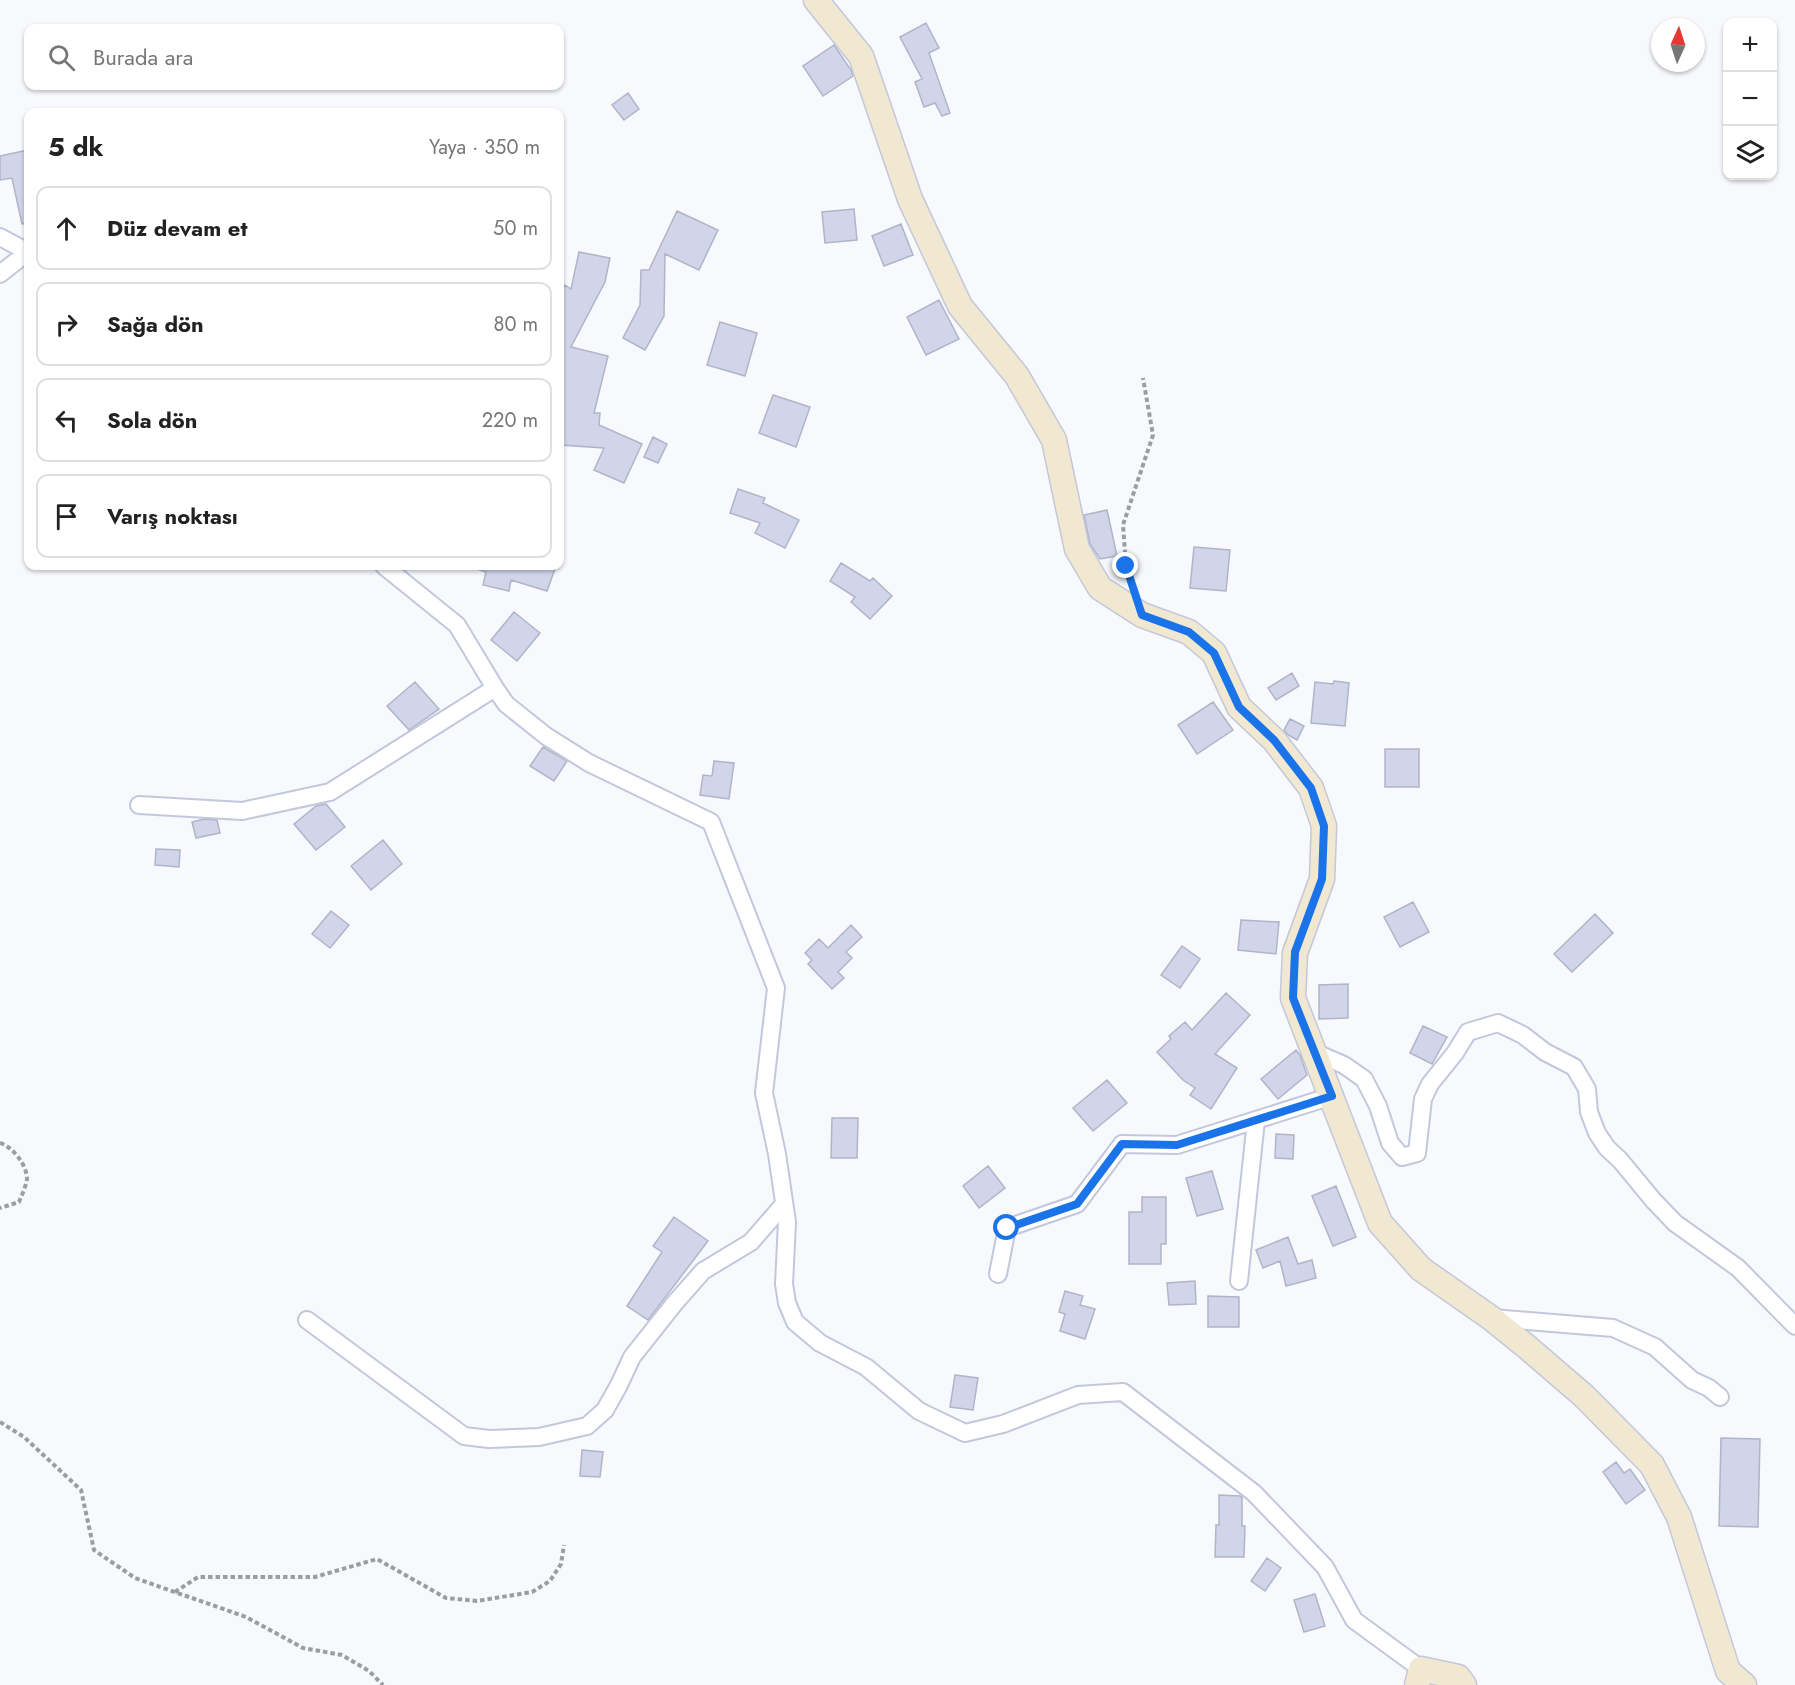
<!DOCTYPE html>
<html lang="tr">
<head>
<meta charset="utf-8">
<style>
	:root { --surface:#fff; --page:#f6f6f6; --text:#222; --muted:#767676; --line:#e0e0e0 }
	body { margin:0; font-family:Jost,sans-serif; background:var(--page); color:var(--text) }
	.controls { position:absolute; right:18px; top:18px; display:grid; overflow:hidden; border-radius:12px; box-shadow:0 2px 4px #0004 }
	.controls button { width:54px; height:54px; display:grid; place-items:center; padding:0; border:0; border-bottom:2px solid var(--line); background:var(--surface); color:var(--text); font:30px sans-serif }
	.compass { position:absolute; left:1651px; top:18px; width:54px; height:54px; border-radius:50%; background:var(--surface); box-shadow:0 2px 4px #0004; rotate:3deg }
	.stop { position:absolute; width:18px; height:18px; margin:-14px; border:4px solid #1a73e8; border-radius:50%; background:#fff }
	.stop.end { background:#1a73e8; border-color:#fff; box-shadow:0 2px 6px #0008 }
	.list { margin:0; padding:0; list-style:none }
	h2 { display:flex; justify-content:space-between; align-items:center; height:78px; margin:0; padding:0 24px; font-size:26px }
	h2 small { font-size:20px; font-weight:400; color:var(--muted) }
	.list li { display:grid; grid-template-columns:39px 1fr auto; gap:18px; align-items:center; box-sizing:border-box; height:84px; margin:0 12px 12px; padding:0 12px; border:2px solid var(--line); border-radius:12px }
	.list b { display:block; font-size:22px; white-space:nowrap }
	.list em { font-size:20px; font-style:normal; color:var(--muted) }
	.icon { flex:none; width:33px; height:33px; fill:none; stroke:currentColor; stroke-width:2; stroke-linecap:round; stroke-linejoin:round }
	.map { position:relative; flex:none; width:1795px; height:1685px; overflow:hidden }
	.search { position:absolute; background:var(--surface); box-shadow:0 2px 4px #0004; left:24px; top:24px; width:540px; height:66px; display:flex; align-items:center; gap:15px; box-sizing:border-box; padding:0 21px; border-radius:12px; color:var(--muted); font-size:22px }
	.panel { position:absolute; background:var(--surface); box-shadow:0 2px 4px #0004; left:24px; top:108px; width:540px; height:462px; border-radius:12px }
	.map>svg:first-child { display:block }
	.building { fill:#d0d5ea; stroke:#b0b4c8; stroke-width:1.5 }
	.lines { fill:none; stroke-linecap:round; stroke-linejoin:round }
	.street-casing { stroke:#c3c7dc; stroke-width:20 }
	.secondary-casing { stroke:#c3c7dc; stroke-width:27 }
	.path { stroke:#9c9da3; stroke-width:4; stroke-dasharray:4.5 3; stroke-linecap:butt }
	.street { stroke:#fff; stroke-width:16 }
	.secondary { stroke:#f1e8d1; stroke-width:24 }
	.route { stroke:#1a73e8; stroke-width:8 }
</style>
</head>
<body>
<div class="map">
<svg width="1795" height="1685" viewBox="0 0 1795 1685">
	<rect width="100%" height="100%" fill="#f8f9fd"/>
	<path class="building" d="M 926,23 L 939,48 L 929,53 L 950,113 L 942,116 L 935,103 L 924,107 L 915,82 L 922,79 L 900,37 Z
		M 834,45 L 851,70 L 853,76 L 823,96 L 803,66 Z
		M 628,93 L 639,109 L 624,120 L 612,105 Z
		M 28,150 L 28,223 L 22,224 L 12,178 L 0,180 L 0,156 Z
		M 854,209 L 857,240 L 825,243 L 822,212 Z
		M 677,211 L 718,230 L 699,270 L 665,254 L 664,316 L 645,350 L 623,338 L 640,305 L 641,270 L 649,270 Z
		M 901,224 L 913,255 L 884,266 L 872,236 Z
		M 579,252 L 610,258 L 605,282 L 571,347 L 608,356 L 594,413 L 600,413 L 599,425 L 642,444 L 624,483 L 594,470 L 604,448 L 560,445 L 560,296 L 565,285 L 571,289 Z
		M 939,300 L 959,339 L 926,355 L 907,317 Z
		M 720,322 L 757,333 L 745,376 L 707,365 Z
		M 773,395 L 810,407 L 796,447 L 759,433 Z
		M 653,437 L 667,444 L 658,463 L 644,457 Z
		M 738,489 L 765,498 L 763,503 L 799,520 L 785,548 L 755,533 L 760,523 L 730,513 Z
		M 1107,510 L 1117,556 L 1100,559 L 1090,544 L 1084,515 Z
		M 1194,547 L 1230,550 L 1226,591 L 1190,588 Z
		M 841,563 L 870,581 L 873,578 L 892,596 L 870,619 L 851,602 L 855,597 L 830,581 Z
		M 478,566 L 556,566 L 547,591 L 511,580 L 509,591 L 483,585 L 486,572 L 477,569 Z
		M 514,612 L 540,633 L 517,661 L 491,640 Z
		M 1292,673 L 1299,686 L 1276,700 L 1268,688 Z
		M 1334,681 L 1349,683 L 1345,726 L 1311,723 L 1315,682 L 1333,684 Z
		M 415,682 L 439,709 L 409,730 L 387,706 Z
		M 1213,702 L 1233,730 L 1197,754 L 1178,725 Z
		M 1290,719 L 1304,726 L 1297,740 L 1288,735 L 1284,730 Z
		M 543,747 L 567,761 L 554,781 L 530,766 Z
		M 1385,749 L 1419,749 L 1419,787 L 1385,787 Z
		M 714,761 L 734,763 L 729,799 L 700,795 L 703,775 L 712,776 Z
		M 326,804 L 345,827 L 316,850 L 294,824 L 316,806 Z
		M 204,819 L 217,820 L 220,833 L 196,838 L 192,822 Z
		M 383,840 L 402,864 L 371,890 L 351,866 Z
		M 156,849 L 180,850 L 179,867 L 155,865 Z
		M 1413,902 L 1429,932 L 1400,947 L 1384,917 Z
		M 331,911 L 349,925 L 330,948 L 312,934 Z
		M 1595,914 L 1613,933 L 1572,972 L 1554,954 Z
		M 1241,920 L 1279,922 L 1276,954 L 1238,950 Z
		M 851,925 L 862,937 L 846,952 L 852,958 L 838,972 L 844,978 L 832,989 L 808,964 L 812,960 L 805,953 L 819,939 L 828,948 Z
		M 1182,946 L 1200,959 L 1180,988 L 1161,975 Z
		M 1348,984 L 1348,1018 L 1319,1019 L 1319,985 Z
		M 1226,993 L 1250,1015 L 1215,1054 L 1237,1068 L 1211,1109 L 1190,1095 L 1195,1088 L 1183,1080 L 1157,1052 L 1171,1039 L 1169,1036 L 1185,1022 L 1192,1030 Z
		M 1423,1026 L 1447,1037 L 1432,1064 L 1410,1053 Z
		M 1296,1050 L 1300,1055 L 1307,1075 L 1278,1099 L 1261,1079 Z
		M 1107,1080 L 1127,1103 L 1093,1131 L 1073,1108 Z
		M 832,1118 L 858,1118 L 857,1158 L 831,1158 Z
		M 1276,1134 L 1294,1135 L 1293,1159 L 1275,1158 Z
		M 988,1166 L 1005,1188 L 979,1208 L 963,1186 Z
		M 1212,1171 L 1223,1209 L 1197,1216 L 1186,1178 Z
		M 1336,1186 L 1356,1237 L 1333,1246 L 1312,1196 Z
		M 1142,1197 L 1166,1197 L 1166,1244 L 1161,1244 L 1161,1264 L 1129,1264 L 1129,1212 L 1142,1212 Z
		M 674,1217 L 708,1241 L 648,1320 L 627,1306 L 662,1252 L 653,1246 Z
		M 1288,1237 L 1298,1264 L 1312,1260 L 1316,1278 L 1286,1286 L 1280,1261 L 1263,1268 L 1256,1250 Z
		M 1195,1281 L 1196,1304 L 1169,1305 L 1167,1283 Z
		M 1065,1291 L 1083,1296 L 1080,1305 L 1095,1309 L 1085,1339 L 1060,1331 L 1065,1314 L 1059,1312 Z
		M 1208,1296 L 1239,1297 L 1239,1327 L 1208,1327 Z
		M 955,1375 L 978,1378 L 973,1410 L 950,1407 Z
		M 1721,1438 L 1760,1439 L 1758,1527 L 1719,1526 Z
		M 582,1450 L 603,1452 L 600,1477 L 580,1476 Z
		M 1616,1462 L 1624,1473 L 1630,1469 L 1645,1490 L 1626,1504 L 1603,1472 Z
		M 1219,1495 L 1240,1496 L 1242,1497 L 1242,1526 L 1245,1526 L 1244,1557 L 1215,1557 L 1216,1525 L 1219,1525 Z
		M 1267,1558 L 1281,1568 L 1265,1591 L 1251,1581 Z
		M 1315,1594 L 1325,1626 L 1304,1632 L 1294,1600 Z"/>
	<g class="lines">
		<defs>
			<path id="street" d="M 0,237 L 28,252 L 28,255
				M 0,274 L 28,252
				M 384,566 L 457,625 L 495,688 L 506,704 L 546,736 L 589,763 L 711,822 L 776,988 L 764,1093 L 777,1154 L 787,1222 L 784,1284 L 787,1303 L 795,1322 L 820,1343 L 866,1367 L 919,1411 L 965,1433 L 1003,1424 L 1078,1395 L 1123,1392 L 1254,1493 L 1325,1567 L 1354,1620 L 1421,1669
				M 139,805 L 242,811 L 330,792 L 495,688
				M 1316,1053 L 1344,1065 L 1364,1079 L 1378,1106 L 1390,1143 L 1402,1157 L 1417,1153 L 1423,1099 L 1430,1084 L 1455,1053 L 1468,1032 L 1498,1023 L 1523,1035 L 1545,1052 L 1574,1067 L 1587,1089 L 1589,1112 L 1597,1133 L 1607,1148 L 1620,1160 L 1653,1200 L 1675,1223 L 1738,1268 L 1795,1326
				M 998,1274 L 1007,1228 L 1077,1204 L 1122,1144 L 1177,1145 L 1332,1096
				M 1239,1281 L 1256,1120
				M 1492,1318 L 1613,1328 L 1655,1347 L 1692,1380 L 1709,1388 L 1720,1397
				M 307,1320 L 464,1436 L 489,1439 L 539,1437 L 587,1426 L 605,1410 L 619,1385 L 632,1357 L 674,1304 L 703,1271 L 751,1242 L 784,1204"/>
			<path id="secondary" d="M 816,0 L 861,56 L 910,199 L 960,306 L 1017,376 L 1054,440 L 1077,549 L 1100,588 L 1142,615 L 1189,632 L 1214,653 L 1239,707 L 1274,740 L 1311,788 L 1324,826 L 1322,879 L 1295,953 L 1293,998 L 1380,1223 L 1421,1269 L 1491,1318 L 1527,1347 L 1584,1396 L 1652,1465 L 1679,1517 L 1728,1671 L 1744,1685
				M 1417,1685 L 1421,1669 L 1458,1677 L 1464,1685"/>
		</defs>
		<use href="#street" class="street-casing"/>
		<use href="#secondary" class="secondary-casing"/>
		<path class="path" d="M 1132,583 L 1126,566 L 1123,525 L 1153,435 L 1143,378
			M 0,1143 C 13,1147 27,1165 27,1179 C 26,1186 22,1195 19,1202 L 0,1208
			M 0,1422 L 24,1437 L 81,1490 L 94,1550 L 135,1578 L 246,1617 L 303,1648 L 342,1655 L 369,1671 L 383,1685
			M 175,1592 L 198,1577 L 315,1577 L 377,1559 L 446,1598 L 477,1601 L 532,1592 L 550,1581 L 561,1564 L 564,1545"/>
		<use href="#street" class="street"/>
		<use href="#secondary" class="secondary"/>
	</g>
	<g class="lines">
		<path class="route" d="M 1007,1228 L 1077,1204 L 1122,1144 L 1177,1145 L 1332,1096 L 1293,998 L 1295,952 L 1322,879 L 1324,826 L 1311,788 L 1274,740 L 1239,707 L 1214,653 L 1189,632 L 1142,615 L 1126,566"/>
	</g>
</svg>
<div class="controls">
<button>+</button>
<button>−</button>
<button><svg class="icon" aria-label="layers" viewBox="0 0 24 24"><path d="M12 4l9 5-9 5-9-5zM3 14l9 5 9-5"/></svg></button>
</div>
<svg class="compass" viewBox="-18 -18 36 36"><path d="M0-13l5 13h-10z" fill="#e53935"/><path d="M0 13l5-13h-10z" fill="#767676"/></svg>
<div class="stop" style="left:1007px;top:1228px"></div>
<div class="stop end" style="left:1126px;top:566px"></div>
<div class="search"><svg class="icon" aria-label="search" viewBox="0 0 24 24"><circle cx="10" cy="10" r="6"/><path d="M15 15l6 6"/></svg>Burada ara</div>
<section class="panel">
<h2>5 dk<small>Yaya · 350 m</small></h2>
<ul class="list">
<li><svg class="icon" aria-label="ahead" viewBox="0 0 24 24"><path d="M12 20V5M6 11l6-6 6 6"/></svg><div><b>Düz devam et</b></div><em>50 m</em></li>
<li><svg class="icon" aria-label="right" viewBox="0 0 24 24"><path d="M7 20v-9h11M14 6l5 5-5 5"/></svg><div><b>Sağa dön</b></div><em>80 m</em></li>
<li><svg class="icon" aria-label="left" viewBox="0 0 24 24"><path d="M17 20v-9H6M10 6l-5 5 5 5"/></svg><div><b>Sola dön</b></div><em>220 m</em></li>
<li><svg class="icon" aria-label="arrive" viewBox="0 0 24 24"><path d="M6 21V4h12l-3 4 3 4H6"/></svg><div><b>Varış noktası</b></div></li>
</ul>
</section>
</div>
</body>
</html>
